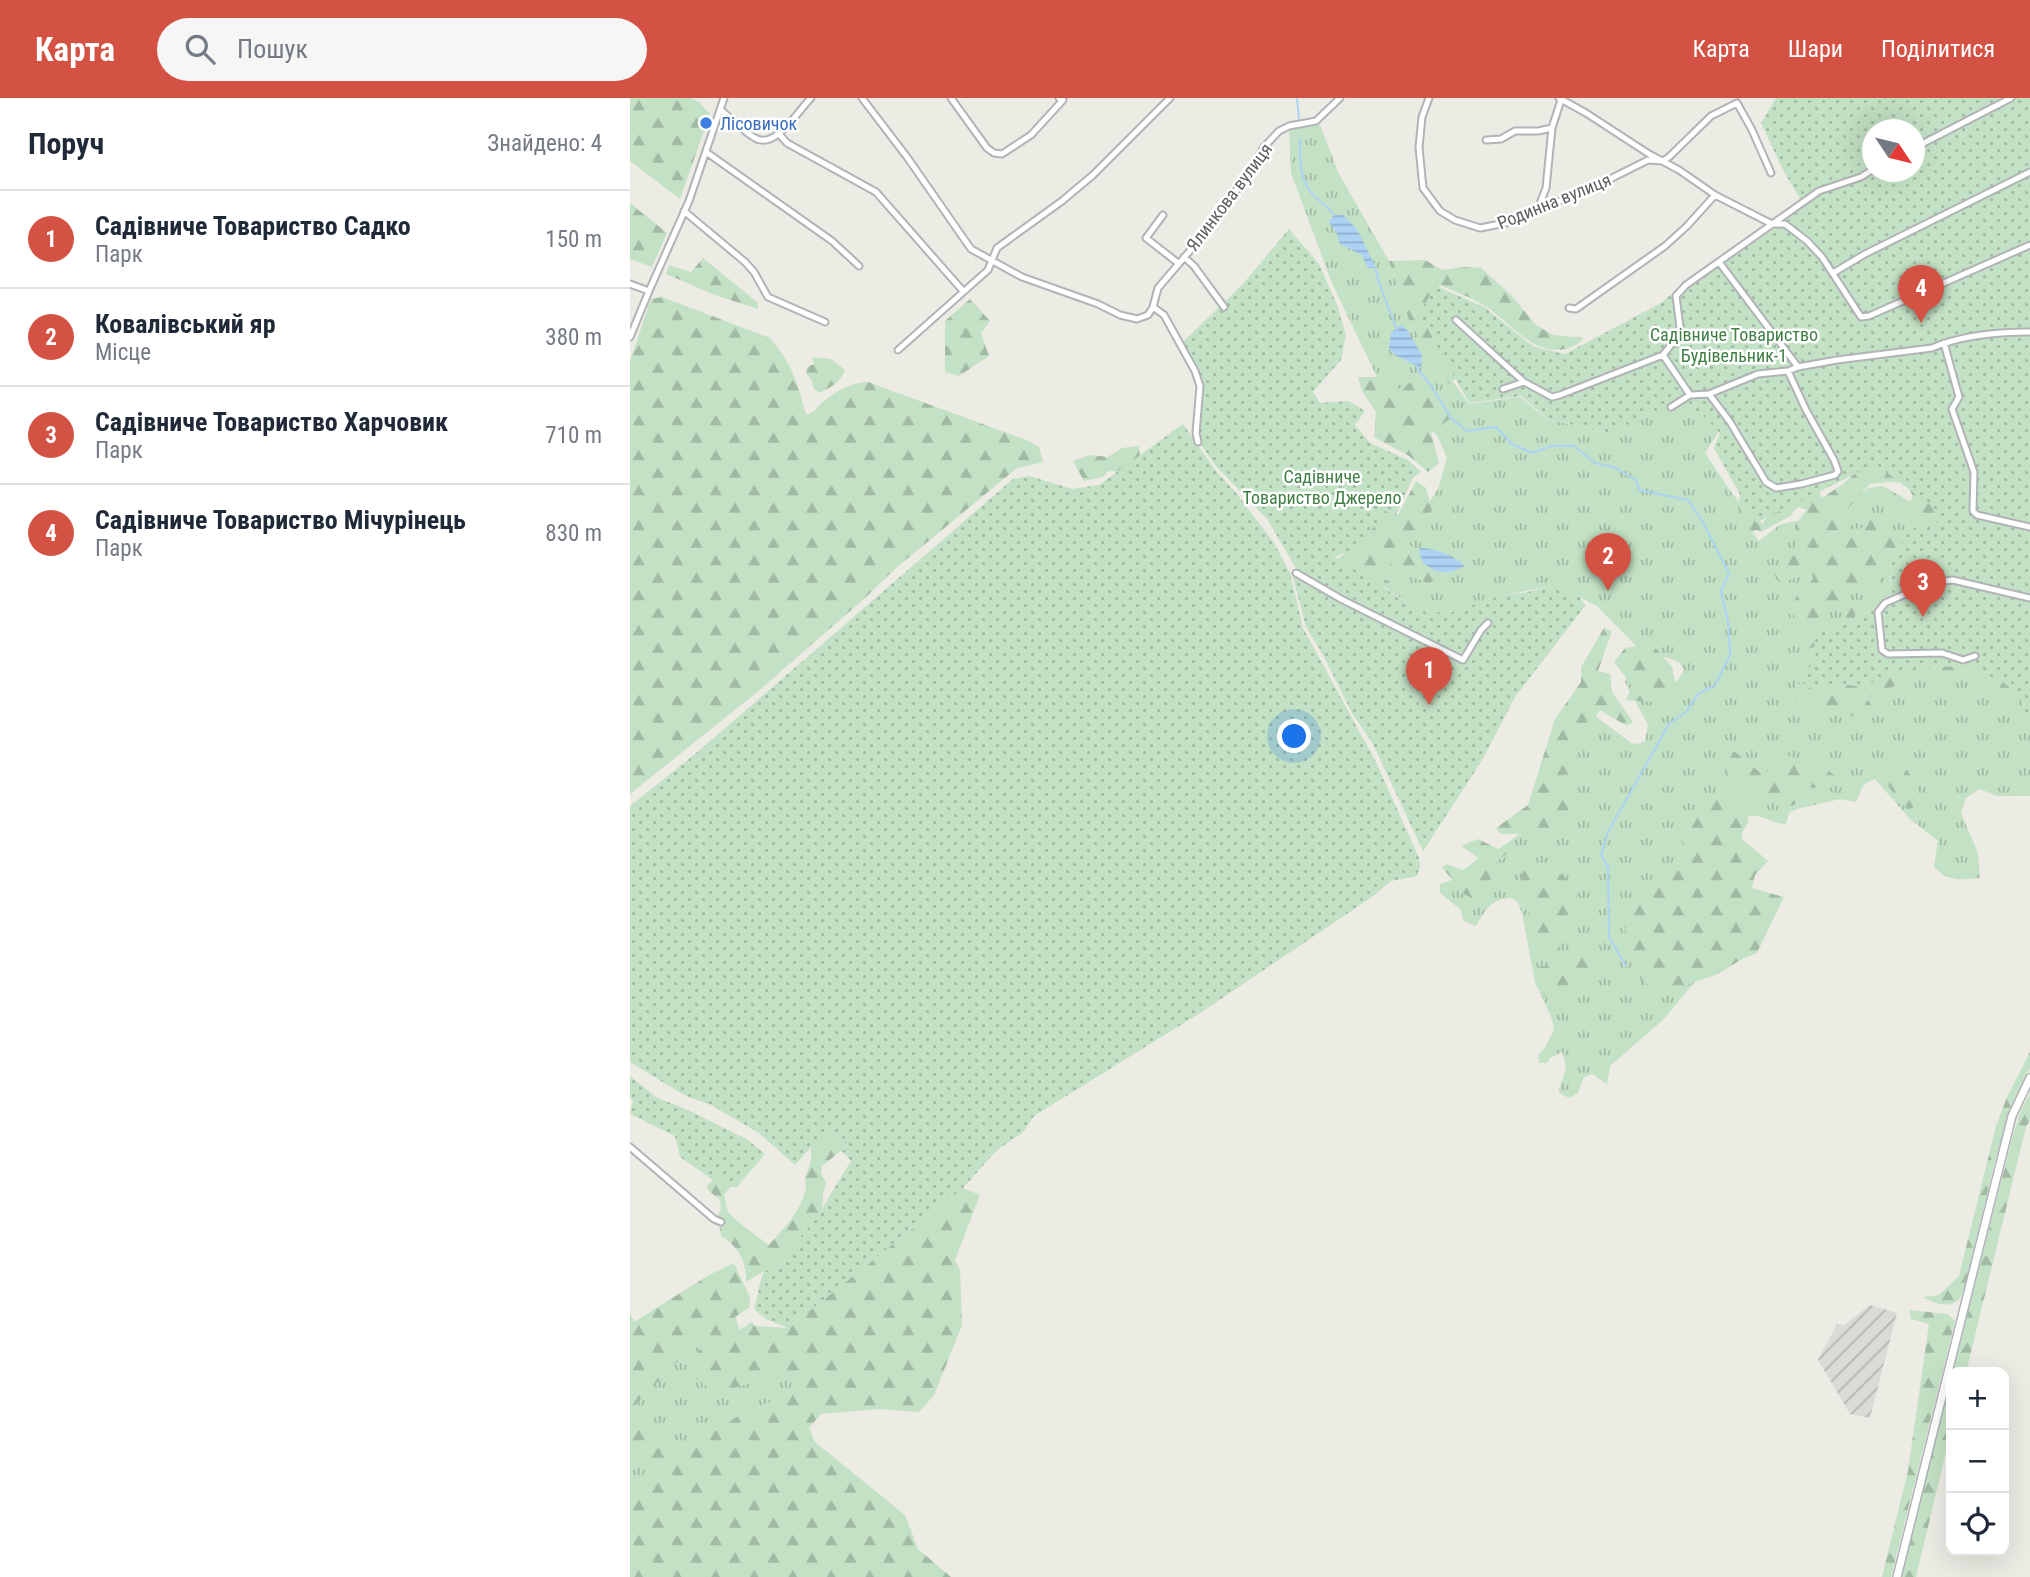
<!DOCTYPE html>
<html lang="uk">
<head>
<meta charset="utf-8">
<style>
	:root { --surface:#fff; --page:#f6f6f7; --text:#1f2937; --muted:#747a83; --line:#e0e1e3; --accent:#d35243 }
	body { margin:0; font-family:"Roboto Condensed",sans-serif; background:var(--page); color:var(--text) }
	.controls { position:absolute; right:21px; bottom:21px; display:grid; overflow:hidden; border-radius:14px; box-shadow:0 7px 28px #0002 }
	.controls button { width:63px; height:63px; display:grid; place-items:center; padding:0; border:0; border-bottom:2px solid var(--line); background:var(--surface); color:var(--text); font:35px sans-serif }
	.compass { position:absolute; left:1232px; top:21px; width:63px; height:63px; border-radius:50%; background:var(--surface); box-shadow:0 7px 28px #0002; rotate:125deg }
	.you { position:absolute; left:665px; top:639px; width:24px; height:24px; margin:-18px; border:5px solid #fff; border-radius:50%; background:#1a73e8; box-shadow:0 0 0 10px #1a73e833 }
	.badge { display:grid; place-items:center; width:46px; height:46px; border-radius:50%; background:var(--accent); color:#fff; font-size:23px; font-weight:700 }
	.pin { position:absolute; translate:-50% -58px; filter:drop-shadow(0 2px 4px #0008) }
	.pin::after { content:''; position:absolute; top:37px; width:24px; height:21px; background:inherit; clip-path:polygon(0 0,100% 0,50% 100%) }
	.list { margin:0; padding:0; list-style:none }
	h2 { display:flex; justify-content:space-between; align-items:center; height:91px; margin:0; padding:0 28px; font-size:30px }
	h2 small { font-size:23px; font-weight:400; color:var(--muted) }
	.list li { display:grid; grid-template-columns:46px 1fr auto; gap:21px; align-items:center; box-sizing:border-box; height:98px; padding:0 28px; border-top:2px solid var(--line) }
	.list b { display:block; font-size:26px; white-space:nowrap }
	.list p { margin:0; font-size:23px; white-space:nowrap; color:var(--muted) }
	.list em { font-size:23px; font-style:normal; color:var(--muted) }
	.icon { flex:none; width:38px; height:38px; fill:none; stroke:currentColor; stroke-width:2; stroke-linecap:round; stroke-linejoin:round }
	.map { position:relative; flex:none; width:1400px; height:1479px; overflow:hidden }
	header { display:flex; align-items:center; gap:42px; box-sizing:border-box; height:98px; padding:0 35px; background:var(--accent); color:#fff }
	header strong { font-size:33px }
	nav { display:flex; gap:38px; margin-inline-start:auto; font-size:24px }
	.search { width:490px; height:63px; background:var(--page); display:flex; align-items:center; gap:18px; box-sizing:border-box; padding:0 24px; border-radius:38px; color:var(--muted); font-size:26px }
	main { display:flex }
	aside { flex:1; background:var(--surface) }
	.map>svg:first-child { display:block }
	.industrial { fill:url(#industrial-furrows) }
	.grass { fill:url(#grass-tufts) }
	.forest { fill:url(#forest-firs) }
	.garden { fill:url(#garden-dots); fill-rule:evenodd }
	.water { fill:url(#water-rules) }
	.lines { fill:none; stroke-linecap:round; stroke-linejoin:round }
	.stream { stroke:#acd3f4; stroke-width:2 }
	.street-casing { stroke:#b1b4b7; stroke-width:9 }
	.secondary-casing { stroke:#b0b3b7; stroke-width:10 }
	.street { stroke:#fff; stroke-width:5 }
	.secondary { stroke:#fff; stroke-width:7 }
	.shop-dot { fill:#3f7fe0; stroke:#fff; stroke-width:2.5 }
	.labels { text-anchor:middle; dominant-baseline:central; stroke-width:5; stroke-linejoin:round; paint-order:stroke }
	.shop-label { font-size:18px; fill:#366cbe; stroke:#fff; text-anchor:start }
	.street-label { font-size:18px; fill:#5c5f62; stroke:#fff }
	.park-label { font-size:18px; fill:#3f7e44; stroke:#fff }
</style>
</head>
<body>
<header>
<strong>Карта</strong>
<div class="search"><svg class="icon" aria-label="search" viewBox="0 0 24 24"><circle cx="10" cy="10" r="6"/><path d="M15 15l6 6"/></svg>Пошук</div>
<nav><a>Карта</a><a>Шари</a><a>Поділитися</a></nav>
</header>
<main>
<aside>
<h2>Поруч<small>Знайдено: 4</small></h2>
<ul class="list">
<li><span class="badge">1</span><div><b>Садівниче Товариство Садко</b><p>Парк</p></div><em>150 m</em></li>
<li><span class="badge">2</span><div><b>Ковалівський яр</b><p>Місце</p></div><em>380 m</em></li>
<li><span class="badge">3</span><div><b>Садівниче Товариство Харчовик</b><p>Парк</p></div><em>710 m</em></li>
<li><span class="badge">4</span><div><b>Садівниче Товариство Мічурінець</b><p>Парк</p></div><em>830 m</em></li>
</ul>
</aside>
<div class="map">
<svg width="1400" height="1479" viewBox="0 0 1400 1479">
	<defs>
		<pattern id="industrial-furrows" width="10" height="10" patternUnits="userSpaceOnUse" patternTransform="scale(1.75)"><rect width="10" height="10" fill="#dbdad6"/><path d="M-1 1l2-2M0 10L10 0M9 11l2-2" fill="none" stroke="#b5b4b1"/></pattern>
		<pattern id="grass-tufts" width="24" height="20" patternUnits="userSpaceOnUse" patternTransform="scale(1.75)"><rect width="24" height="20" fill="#c3e1c4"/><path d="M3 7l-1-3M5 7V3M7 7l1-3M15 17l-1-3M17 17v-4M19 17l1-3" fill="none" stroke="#a2baa3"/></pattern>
		<pattern id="forest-firs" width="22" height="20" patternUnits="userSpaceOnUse" patternTransform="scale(1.75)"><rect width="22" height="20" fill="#c3e1c4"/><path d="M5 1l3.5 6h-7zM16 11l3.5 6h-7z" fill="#a2baa3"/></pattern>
		<pattern id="garden-dots" width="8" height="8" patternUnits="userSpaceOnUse" patternTransform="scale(1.75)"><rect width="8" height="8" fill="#c3e1c4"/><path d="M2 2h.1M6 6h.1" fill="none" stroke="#a2baa3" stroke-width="1.8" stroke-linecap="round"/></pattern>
		<pattern id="water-rules" width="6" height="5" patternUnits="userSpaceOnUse" patternTransform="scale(1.75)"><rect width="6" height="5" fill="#acd3f4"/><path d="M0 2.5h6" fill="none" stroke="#8faec9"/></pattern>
	</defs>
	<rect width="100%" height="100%" fill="#ecebe4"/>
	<path class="industrial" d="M 1240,1207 L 1267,1215 L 1240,1320 L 1220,1316 L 1188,1262 L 1207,1226 L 1214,1227 Z"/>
	<path class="grass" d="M 690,27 L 708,74 L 759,163 L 779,222 L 839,306 L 890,299 L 917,321 L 981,336 L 1014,316 L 1058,308 L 1076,316 L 1089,333 L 1075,355 L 1101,394 L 1115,411 L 1116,427 L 1129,443 L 1151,426 L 1170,422 L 1220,403 L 1239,390 L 1253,388 L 1284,406 L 1306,421 L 1261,465 L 1260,496 C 1244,513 1217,531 1193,531 L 1183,542 L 1189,549 L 1262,577 L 1347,567 L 1387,596 L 1393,605 L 1396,625 L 1400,627 L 1400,698 L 1367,698 L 1350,691 L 1336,700 L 1331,715 L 1348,755 L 1350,780 C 1329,782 1319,784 1304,769 L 1308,743 L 1280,721 L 1245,681 L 1234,686 L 1226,704 L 1210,701 L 1167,711 L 1159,715 L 1156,726 C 1140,726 1132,714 1116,719 L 1076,870 L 1034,921 L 980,968 L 977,986 L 962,976 L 954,979 L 948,995 L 939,1000 L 929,995 C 931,975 941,977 932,954 L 920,960 L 917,965 L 909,965 L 908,957 L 914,951 L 924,932 L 922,921 L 905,884 L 892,815 L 888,805 L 882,800 C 860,801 856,811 846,828 L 834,823 L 830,811 L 810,795 L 810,786 L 848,773 L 863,755 L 894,733 L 960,614 L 1001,645 L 1008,646 L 1015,643 L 1018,627 L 995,584 L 997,578 L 1038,587 L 1048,582 L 1054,572 L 1050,565 L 1039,560 L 1029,558 L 1008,550 L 967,508 L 950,499 L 918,489 L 869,498 L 820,515 L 791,513 L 734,476 L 780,434 L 808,391 L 817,360 L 807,337 L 747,279 L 702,185 L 661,75 L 659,32 Z
		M 73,1237 L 87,1295 L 146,1277 L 164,1285 L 153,1299 L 111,1316 L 62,1348 L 18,1342 L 13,1339 L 15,1323 L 0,1340 L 0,1312 Z
		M 16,1355 L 21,1368 L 11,1382 L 3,1381 L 0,1383 L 0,1367 Z"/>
	<path class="forest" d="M 0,0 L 61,0 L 69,4 L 80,16 L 50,101 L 0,63 Z
		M 0,105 L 37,135 L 22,169 L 0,161 Z
		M 73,160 L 128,205 L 128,211 L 85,197 L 36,176 L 39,167 L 61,174 Z
		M 795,162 L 812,172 L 834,169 L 851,170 L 881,197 L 906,227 L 923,237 L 954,240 C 943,254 919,255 904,246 C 886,235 872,219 855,208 C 841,199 825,194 810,187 L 802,201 L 828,279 L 819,286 L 794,248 L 779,222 L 759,163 Z
		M 32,199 L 140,240 C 162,265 168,286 176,317 C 189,312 185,310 194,303 C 206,293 223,284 238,284 L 399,343 L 409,349 L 413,364 L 387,370 L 266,470 L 235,500 L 126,595 L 0,696 L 0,263 L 21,201 Z
		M 340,201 L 360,223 L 351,235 L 359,258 L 329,278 L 315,274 L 315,223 Z
		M 182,259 L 201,261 L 215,272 C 211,284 200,290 189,295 L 184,291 L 182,283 L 176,275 L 177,269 L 184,266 Z
		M 786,278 L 821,320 L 801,335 L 809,365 L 798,374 L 779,358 L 744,339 L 746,314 L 732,293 L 728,279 L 759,279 L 771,293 Z
		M 509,348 L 510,362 L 492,374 L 478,373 L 473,379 L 454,383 L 443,363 L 460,357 L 478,359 L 492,350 Z
		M 1258,356 L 1322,420 L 1297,433 L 1279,422 L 1275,415 L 1283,398 L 1276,385 L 1260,384 L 1240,386 L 1214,415 L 1214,432 L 1233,430 L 1241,415 L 1254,419 L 1266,449 L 1258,473 L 1251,474 L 1250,484 L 1247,490 L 1235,487 L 1221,487 L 1218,498 L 1228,507 L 1225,513 L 1225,531 L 1216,538 L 1214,509 L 1197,509 L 1195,514 L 1202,542 L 1178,551 L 1173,531 L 1164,517 L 1147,514 L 1148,503 L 1163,505 L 1174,486 L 1180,485 L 1183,481 L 1181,468 L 1173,477 L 1151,485 L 1146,481 L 1145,476 C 1161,454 1169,457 1165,427 L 1177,412 L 1168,409 L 1160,418 L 1131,434 L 1126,432 L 1114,441 L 1110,439 L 1111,424 L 1108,408 L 1112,387 L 1119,408 L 1132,426 L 1147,406 L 1187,389 L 1192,400 L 1213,386 L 1237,364 Z
		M 786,383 L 796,390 L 802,412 L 787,436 L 776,445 L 786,450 L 791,467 L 800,473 L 818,479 L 797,485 L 783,479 L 784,469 L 772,473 L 761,466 L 753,464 L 750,479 L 760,484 L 748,495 L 699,466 L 712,458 L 749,411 L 768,417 Z
		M 974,530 L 982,533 L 968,573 L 980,576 L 982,594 L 1003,624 L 997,628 L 970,612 L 953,637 L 943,673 L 933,677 L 939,692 L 939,718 L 914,736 L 870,736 L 866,730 L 898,707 L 925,621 L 951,584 L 951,569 Z
		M 1022,546 L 1042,569 L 1047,595 L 1037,605 L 996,602 L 1002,588 L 984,564 L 995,550 Z
		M 1342,550 L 1400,605 L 1382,601 L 1371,594 L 1344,600 L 1343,581 L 1291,576 L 1237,600 L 1243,611 L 1239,620 L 1232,624 C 1227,621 1222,617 1217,616 C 1194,609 1184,621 1165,600 L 1165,586 L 1186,586 Z
		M 1094,645 L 1133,677 L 1157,657 L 1176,664 L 1175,673 L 1188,666 L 1206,678 L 1189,690 L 1173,689 L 1176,699 L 1162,708 L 1123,695 L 1119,696 L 1100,680 L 1090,651 Z
		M 1272,663 L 1288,691 L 1283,710 L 1277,711 L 1250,678 L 1259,666 Z
		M 1092,698 L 1110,707 L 1119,723 L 1112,735 L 1112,741 L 1138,763 L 1125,777 L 1122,790 L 1154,799 L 1127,855 L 1112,861 L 1088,876 L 1031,896 L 1011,882 L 995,832 L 1002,803 L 1041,766 L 1047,768 L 1059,762 L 1051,742 L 1066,711 L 1076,699 Z
		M 848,741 L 872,753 L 884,750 L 861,768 L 860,794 L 847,803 L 830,794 L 827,786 L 812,770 L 816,766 L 833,772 L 849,760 L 831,748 Z
		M 914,765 L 950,790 L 927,853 L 921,857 L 905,850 L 890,771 Z
		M 952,850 L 975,859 L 968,874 L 945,881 L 917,902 L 908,885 L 908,869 L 939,866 Z
		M 1400,954 L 1400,970 L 1381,1008 L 1364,1067 L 1336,1184 C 1334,1189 1333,1196 1330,1200 C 1321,1212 1303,1205 1293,1199 L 1309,1197 L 1329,1178 L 1366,1028 L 1377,999 Z
		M 1400,995 L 1400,1022 L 1396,1029 L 1336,1274 L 1323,1274 L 1383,1037 L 1390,1015 Z
		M 202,1036 L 210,1038 L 216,1044 L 217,1048 L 192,1068 L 191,1075 L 196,1085 L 193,1096 L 192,1110 L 185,1122 L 171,1138 L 164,1153 L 155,1163 L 144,1171 L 134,1173 L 116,1184 C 117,1164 108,1148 91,1138 L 88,1117 L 91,1112 L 90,1102 L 78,1092 L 77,1088 L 83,1082 L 92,1079 L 100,1089 L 94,1097 C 96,1103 96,1109 98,1114 C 101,1119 133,1143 139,1147 L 161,1122 L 170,1107 L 176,1092 L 175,1080 L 181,1063 L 181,1049 Z
		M 333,1090 L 350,1097 L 325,1162 L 330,1172 L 332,1227 L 304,1297 L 289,1314 L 250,1311 L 191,1316 L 179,1330 L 185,1344 L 275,1417 L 288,1451 L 321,1479 L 0,1479 L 0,1383 L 3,1381 L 11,1382 L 21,1368 L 16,1355 L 0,1367 L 0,1340 L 15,1323 L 21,1328 L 14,1338 L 18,1342 L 62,1348 L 111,1316 L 153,1299 L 164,1285 L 146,1277 L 87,1295 L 64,1279 L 72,1239 L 0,1312 L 0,1215 L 4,1224 L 79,1177 L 104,1165 L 119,1197 L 120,1209 L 105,1219 L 110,1232 L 122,1224 L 125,1228 L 158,1230 Z
		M 1279,1212 L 1317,1216 L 1325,1223 L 1261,1479 L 1252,1479 L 1278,1373 L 1299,1226 L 1281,1221 Z
		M 1321,1280 L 1321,1333 L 1286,1479 L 1271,1479 Z"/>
	<path class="garden" d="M 1146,0 L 1400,0 L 1400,627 L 1396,625 L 1393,605 L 1387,596 L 1367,579 L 1350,582 L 1347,567 L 1294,570 L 1261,576 L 1232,589 L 1218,587 L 1200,590 L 1175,591 L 1172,587 L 1189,549 L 1182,542 L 1193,531 C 1217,531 1244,513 1260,496 L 1261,465 L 1265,455 L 1275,439 L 1284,430 L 1301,427 L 1302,432 L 1308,421 L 1303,409 L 1245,366 L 1126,425 L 1084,350 L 1090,335 L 1074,318 L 1055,310 L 1012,318 L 982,336 L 918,321 L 891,298 L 839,305 L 789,215 L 806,188 L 854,209 L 904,249 L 935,256 L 1031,205 L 1051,188 L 1118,145 L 1151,127 L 1174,107 L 1153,72 L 1131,25 ZM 1242,32 L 1284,32 L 1284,74 L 1242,74 Z
		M 659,131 L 689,166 L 707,207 L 716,237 L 711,262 L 683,294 L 690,305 L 719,303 L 735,313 L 725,327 L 740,345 L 778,362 L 791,374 L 783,380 L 765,419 L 754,412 L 739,437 L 725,451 L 704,459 L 791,513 L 820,515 L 869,498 L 898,494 L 918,489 L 950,499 L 955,508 L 885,599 L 851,664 L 793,753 L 743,646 L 722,615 L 692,555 L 676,529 L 662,475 L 667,472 L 637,421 L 586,368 L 569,344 L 571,288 L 550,247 L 613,186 Z
		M 553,326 L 585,372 L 607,396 L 644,445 L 660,475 L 673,530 L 746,664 L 789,760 L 790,768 L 787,778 L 761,783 L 742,799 L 570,915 L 404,1018 L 394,1033 L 366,1053 L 333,1090 L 158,1230 L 136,1221 L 124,1211 C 128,1198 129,1185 134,1173 L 144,1171 L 155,1163 L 164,1152 L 171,1138 L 185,1122 L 221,1063 L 211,1052 L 217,1048 L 216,1044 L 210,1038 L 202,1036 L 181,1049 L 165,1067 L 129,1035 L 81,1007 L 54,997 L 0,964 L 0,708 L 64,657 L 383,381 L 399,378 L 442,391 L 469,387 Z
		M 0,978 L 26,999 L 60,1013 L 118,1042 L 135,1056 L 107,1089 L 100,1089 L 92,1079 L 83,1082 L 50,1059 L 45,1038 L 0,1016 L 3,1002 L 0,1000 Z"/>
	<path class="water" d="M 704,117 L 713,117 L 727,131 L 746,170 L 738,170 L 732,157 L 710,146 L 707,136 L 699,124 Z
		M 771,227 L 777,232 L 792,257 L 791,270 L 765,257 L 759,250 L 761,235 Z
		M 791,450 C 807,451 824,457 835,468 C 818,476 810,478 793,465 L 789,453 Z"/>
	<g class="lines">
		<path class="stream" d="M 667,0 L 669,21
			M 670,41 C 670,58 669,76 679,92 C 685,101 697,107 704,117
			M 746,171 L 748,182 L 767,232
			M 786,267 L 789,273 L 800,286 L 821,320 L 837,333 L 866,329 L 882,346 L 902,355 L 922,348 L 944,348 L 965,365 L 983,369 L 1006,382 L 1009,392 L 1058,402 L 1071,421 L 1099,475 L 1091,493 L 1098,523 L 1100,557 L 1085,587 L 1068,596 L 1056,614 L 1039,626 L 978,734 L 971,757 L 978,769 L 979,839 L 996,868"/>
		<defs>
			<path id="street" d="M 232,0 L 277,59 L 341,151 L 392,179 L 468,206 L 490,217 L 507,221 L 518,217 L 523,209 L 528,190 L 576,134 L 617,78 L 634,49 L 649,33 L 659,28 L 686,23 L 710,0
				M 321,0 L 357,50 L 364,55 L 372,56 L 401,37 L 433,2 L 429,0
				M 799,0 L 792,19 L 789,49 L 793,90 L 810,113 L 825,122 L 850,130 L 876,125 L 900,112 L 908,111 L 952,95 L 1018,62 L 1033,63 L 1039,59 L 1081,18 L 1107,5 L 1122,32 L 1141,75
				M 929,0 L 956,15 L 1019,56 L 1049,72 L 1085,97 L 1142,126 L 1155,126 L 1177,143 L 1192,159 L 1231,219 L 1239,218 L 1400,147
				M 90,11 C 101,21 113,33 125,40 C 145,52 168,13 181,0
				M 150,37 L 157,45 L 246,94 L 333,193
				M 856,42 L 871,41 L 885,33 L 908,33 L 922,30
				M 1284,50 L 1381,0
				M 76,54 L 202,143 L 229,168
				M 908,111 L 916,90 L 922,30 L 931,2
				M 54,113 L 115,164 L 124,174 L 138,199 L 195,224
				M 533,117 L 516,140 L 548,165
				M 554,159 L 564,168 L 594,209
				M 1089,164 L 1168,269
				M 1203,175 L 1235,156 L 1400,74
				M 0,186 L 19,193 L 0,239
				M 19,193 L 59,103 L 94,0
				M 523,209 L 534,217 L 565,273 L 570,288 L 566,335 L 568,344
				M 939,210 L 946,211 L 1035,148 L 1057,128 L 1085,97
				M 826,222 L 894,284 L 922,299 L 930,297 L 1033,257 L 1045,242 L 1050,229 L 1046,198 L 1056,187 L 1189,93 L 1231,79 L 1242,72
				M 1314,245 L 1329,299 L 1322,311 L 1344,374 L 1343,413 L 1347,417 L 1400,429
				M 268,252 L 358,172 L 367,150 L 432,103 L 463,77 L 540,0
				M 1033,257 L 1060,297
				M 873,291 L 894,284
				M 1079,296 L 1100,324 L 1136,384 L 1146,390 L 1171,386 L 1205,377 L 1208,373 L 1204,362 L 1176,312 L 1158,273
				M 1041,309 L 1060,297 L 1079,296 L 1128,276 L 1158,273 L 1168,269 L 1207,262 L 1302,250 C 1332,237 1368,234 1400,234
				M 666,475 L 711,501 L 833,562 L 851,532 L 858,525
				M 1345,558 L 1333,562 L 1312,555 L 1258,556 L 1252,552 L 1248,514 L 1255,505 L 1271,498 L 1306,484 L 1323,482 L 1400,500
				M 0,1049 L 84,1121 L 91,1124"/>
			<path id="secondary" d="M 1267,1479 L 1382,1018 L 1400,980"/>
		</defs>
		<use href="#street" class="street-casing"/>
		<use href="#secondary" class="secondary-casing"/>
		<use href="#street" class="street"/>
		<use href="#secondary" class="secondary"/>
	</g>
	<circle class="shop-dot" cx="76" cy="25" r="7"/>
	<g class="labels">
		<g class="shop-label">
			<text x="90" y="25">Лісовичок</text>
		</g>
		<g class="street-label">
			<text transform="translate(599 99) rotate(-53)">Ялинкова вулиця</text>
			<text transform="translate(924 103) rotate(-22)">Родинна вулиця</text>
		</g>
		<g class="park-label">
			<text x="1104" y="236">Садівниче Товариство<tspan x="1104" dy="21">Будівельник-1</tspan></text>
			<text x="692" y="378">Садівниче<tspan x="692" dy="21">Товариство Джерело</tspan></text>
		</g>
	</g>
</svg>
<div class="controls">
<button>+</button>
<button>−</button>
<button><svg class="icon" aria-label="locate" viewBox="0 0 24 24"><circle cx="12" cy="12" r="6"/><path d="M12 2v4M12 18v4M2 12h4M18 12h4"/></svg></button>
</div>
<svg class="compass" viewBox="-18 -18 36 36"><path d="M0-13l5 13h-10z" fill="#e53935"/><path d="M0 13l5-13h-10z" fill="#747a83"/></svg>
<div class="you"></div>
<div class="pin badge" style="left:799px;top:607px">1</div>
<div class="pin badge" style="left:978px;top:493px">2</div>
<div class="pin badge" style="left:1293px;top:519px">3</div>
<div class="pin badge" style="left:1291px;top:225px">4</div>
</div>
</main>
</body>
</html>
